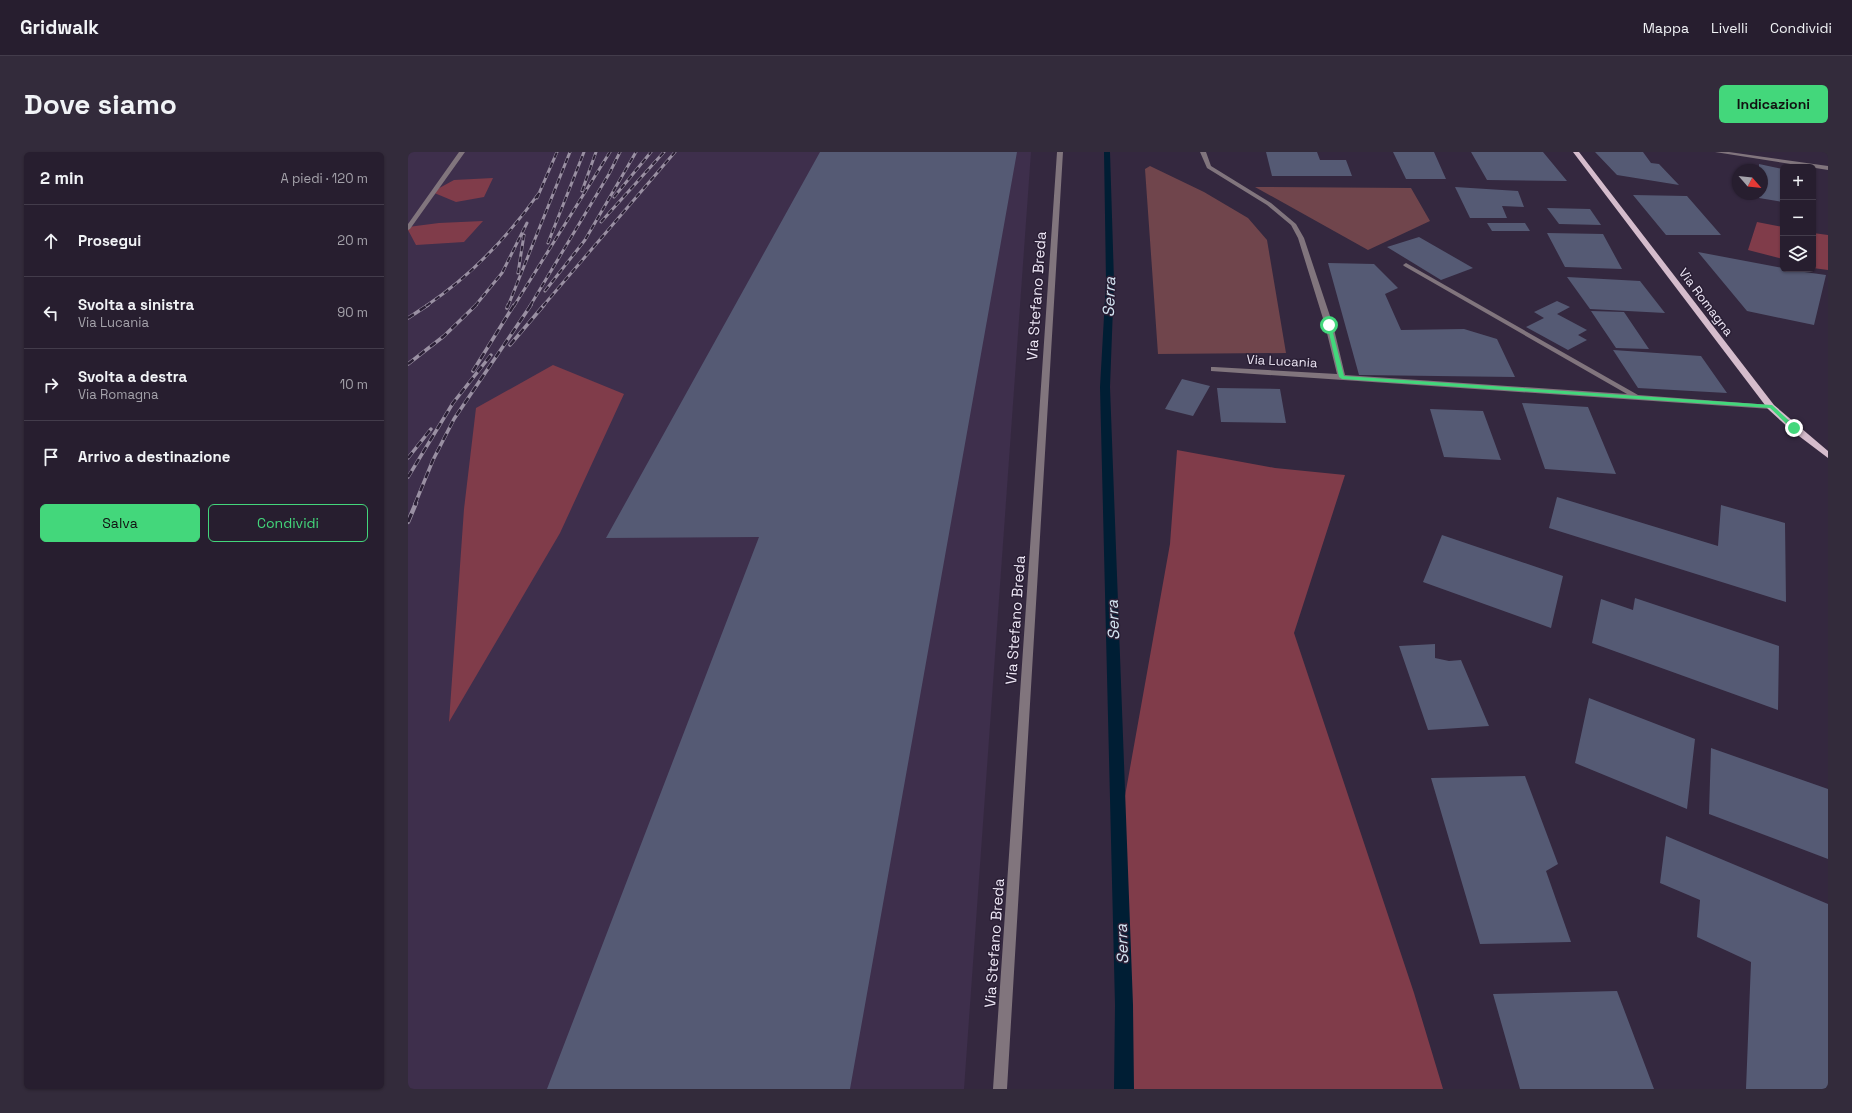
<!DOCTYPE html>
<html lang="it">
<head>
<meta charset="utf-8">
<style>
	:root { --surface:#271e2f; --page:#332b3b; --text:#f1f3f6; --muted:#a4a2aa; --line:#433c4b; --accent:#43d77b }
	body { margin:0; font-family:"Space Grotesk",sans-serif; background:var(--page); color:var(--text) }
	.controls { position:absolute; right:12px; top:12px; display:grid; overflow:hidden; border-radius:6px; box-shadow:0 1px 3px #0004 }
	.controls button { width:36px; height:36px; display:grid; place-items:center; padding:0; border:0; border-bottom:1px solid var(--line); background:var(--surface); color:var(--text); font:20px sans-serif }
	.compass { position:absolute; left:1324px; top:12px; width:36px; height:36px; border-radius:50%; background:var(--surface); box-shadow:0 1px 3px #0004; rotate:118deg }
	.stop { position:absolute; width:12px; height:12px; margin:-9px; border:3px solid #43d77b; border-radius:50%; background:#fff }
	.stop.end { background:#43d77b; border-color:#fff; box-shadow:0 1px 4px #0008 }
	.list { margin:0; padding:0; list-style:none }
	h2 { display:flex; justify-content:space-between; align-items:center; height:52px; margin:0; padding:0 16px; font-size:17px }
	h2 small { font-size:13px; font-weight:400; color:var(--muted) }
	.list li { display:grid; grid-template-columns:26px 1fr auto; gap:12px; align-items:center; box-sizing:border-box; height:72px; padding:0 16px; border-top:1px solid var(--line) }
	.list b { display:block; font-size:15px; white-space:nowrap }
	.list p { margin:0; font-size:13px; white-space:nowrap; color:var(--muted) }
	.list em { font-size:13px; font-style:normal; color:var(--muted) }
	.actions { display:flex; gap:8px; padding:12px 16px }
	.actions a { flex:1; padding:9px 0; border:1px solid var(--accent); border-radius:6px; text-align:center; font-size:14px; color:var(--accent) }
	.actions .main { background:var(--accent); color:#111 }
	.icon { flex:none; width:22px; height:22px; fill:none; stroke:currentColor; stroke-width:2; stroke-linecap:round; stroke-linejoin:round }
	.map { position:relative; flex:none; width:1420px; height:937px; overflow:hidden; border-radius:6px }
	header { display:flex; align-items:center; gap:24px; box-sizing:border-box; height:56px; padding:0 20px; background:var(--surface); border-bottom:1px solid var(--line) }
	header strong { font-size:19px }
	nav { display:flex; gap:22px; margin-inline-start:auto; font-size:14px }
	.intro { display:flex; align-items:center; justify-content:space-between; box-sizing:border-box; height:96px; padding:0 24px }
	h1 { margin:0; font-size:28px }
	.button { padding:10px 18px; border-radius:6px; background:var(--accent); color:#111; font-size:14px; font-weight:700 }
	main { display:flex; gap:24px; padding:0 24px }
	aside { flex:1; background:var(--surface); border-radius:6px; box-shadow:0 1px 3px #0004 }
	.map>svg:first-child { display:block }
	.built { fill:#3e2f4c }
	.green { fill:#70454c }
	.forest { fill:#803c4a }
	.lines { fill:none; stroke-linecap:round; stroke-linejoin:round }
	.stream { fill:#001e34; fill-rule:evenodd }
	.building { fill:#555a74 }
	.minor { fill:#81757d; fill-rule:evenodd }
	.major { fill:#d5bccc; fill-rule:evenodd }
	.rail-far2-casing { stroke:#9a90a3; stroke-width:3 }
	.rail-far1-casing { stroke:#9a90a3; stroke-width:3.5 }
	.rail-casing { stroke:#9a90a3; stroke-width:4.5 }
	.rail-far2 { stroke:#2a1f35; stroke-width:2; stroke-dasharray:5.5; stroke-linecap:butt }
	.rail-far1 { stroke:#2a1f35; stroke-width:2.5; stroke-dasharray:7; stroke-linecap:butt }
	.rail { stroke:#2a1f35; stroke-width:3; stroke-dasharray:9; stroke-linecap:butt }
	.route { fill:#43d77b }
	.labels { text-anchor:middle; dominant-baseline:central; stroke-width:3; stroke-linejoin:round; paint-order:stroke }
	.far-street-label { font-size:13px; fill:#ede6f5; stroke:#2a1f35 }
	.street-label { font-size:15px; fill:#ede6f5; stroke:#2a1f35 }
	.water-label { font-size:16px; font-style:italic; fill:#d5e5f2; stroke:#2a1f35 }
</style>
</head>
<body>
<header>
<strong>Gridwalk</strong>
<nav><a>Mappa</a><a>Livelli</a><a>Condividi</a></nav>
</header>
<div class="intro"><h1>Dove siamo</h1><a class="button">Indicazioni</a></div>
<main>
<aside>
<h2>2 min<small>A piedi · 120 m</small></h2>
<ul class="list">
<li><svg class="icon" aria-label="ahead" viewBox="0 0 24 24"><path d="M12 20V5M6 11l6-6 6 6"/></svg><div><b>Prosegui</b></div><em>20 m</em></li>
<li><svg class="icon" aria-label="left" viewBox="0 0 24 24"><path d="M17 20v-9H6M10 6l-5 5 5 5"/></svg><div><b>Svolta a sinistra</b><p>Via Lucania</p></div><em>90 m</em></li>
<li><svg class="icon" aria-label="right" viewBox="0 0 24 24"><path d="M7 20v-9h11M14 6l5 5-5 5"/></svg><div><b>Svolta a destra</b><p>Via Romagna</p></div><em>10 m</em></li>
<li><svg class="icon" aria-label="arrive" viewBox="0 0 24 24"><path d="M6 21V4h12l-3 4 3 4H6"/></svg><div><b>Arrivo a destinazione</b></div></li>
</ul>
<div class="actions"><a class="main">Salva</a><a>Condividi</a></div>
</aside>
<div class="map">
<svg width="1420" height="937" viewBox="0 0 1420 937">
	<rect width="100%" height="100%" fill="#34283f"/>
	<path class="built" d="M 0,0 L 623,0 L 556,937 L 0,937 Z"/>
	<path class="green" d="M 742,14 L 796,40 L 840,66 L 859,88 L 878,201 L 750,202 L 737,17 Z
		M 847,35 L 1003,36 L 1022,69 L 960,98 Z"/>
	<path class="forest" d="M 85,26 L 76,45 L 48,50 L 24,40 L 46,28 Z
		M 75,69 L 56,90 L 8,93 L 0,78 L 0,75 L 31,71 Z
		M 1349,70 L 1375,75 L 1375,107 L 1340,98 Z
		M 1405,81 L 1420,83 L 1420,118 L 1405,116 Z
		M 145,213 L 216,242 L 152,381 L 41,570 L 56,357 L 68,256 Z
		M 769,298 L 867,316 L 937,323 L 886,481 L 1006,841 L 1035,937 L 725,937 L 712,672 L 762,392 Z"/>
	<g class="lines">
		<path class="stream" d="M 696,0 L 702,0 L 706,129 L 702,235 L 725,853 L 726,937 L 706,937 L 707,853 L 692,235 L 698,129 Z"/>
	</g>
	<path class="building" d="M 412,0 L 609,0 L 442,937 L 139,937 L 351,385 L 198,386 Z
		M 858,0 L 909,0 L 912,8 L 938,8 L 944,24 L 864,24 Z
		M 985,0 L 1026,0 L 1038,27 L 998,27 Z
		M 1063,0 L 1135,0 L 1159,29 L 1079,28 Z
		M 1187,0 L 1235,0 L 1243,11 L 1251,12 L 1271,33 L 1209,23 Z
		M 1351,12 L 1375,17 L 1375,50 L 1351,46 L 1351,42 L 1354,42 L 1354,18 L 1351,18 Z
		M 1047,35 L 1110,39 L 1116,55 L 1094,54 L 1099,66 L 1062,66 Z
		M 1225,43 L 1279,44 L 1313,83 L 1258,83 Z
		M 1139,56 L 1182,57 L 1193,73 L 1151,72 Z
		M 1079,71 L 1117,71 L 1122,79 L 1084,79 Z
		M 1139,81 L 1195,82 L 1214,117 L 1157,115 Z
		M 1011,85 L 1065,116 L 1033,128 L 979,95 Z
		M 1290,100 L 1375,116 L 1375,117 L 1418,123 L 1406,173 L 1339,159 Z
		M 920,111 L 966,112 L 990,136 L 977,142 L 993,178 L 1056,177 L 1089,187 L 1107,225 L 951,223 Z
		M 1159,125 L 1232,129 L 1257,161 L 1182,157 Z
		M 1149,149 L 1162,155 L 1149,162 L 1179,178 L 1170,183 L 1179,188 L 1160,198 L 1118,175 L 1136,166 L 1126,160 Z
		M 1183,159 L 1216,160 L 1241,197 L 1208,196 Z
		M 1205,198 L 1293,204 L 1319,241 L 1230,236 Z
		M 774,227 L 802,234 L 785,264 L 757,257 Z
		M 809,236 L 872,237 L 878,271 L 813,270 Z
		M 1114,251 L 1180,255 L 1208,322 L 1137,317 Z
		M 1022,257 L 1075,259 L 1093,308 L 1036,305 Z
		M 1149,345 L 1310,394 L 1313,353 L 1377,371 L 1378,450 L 1141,376 Z
		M 1034,383 L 1155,424 L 1143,476 L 1015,430 Z
		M 1227,446 L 1371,494 L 1370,558 L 1184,491 L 1193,447 L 1225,458 Z
		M 1027,492 L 1027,506 L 1041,509 L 1053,508 L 1081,574 L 1020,578 L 991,494 Z
		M 1181,546 L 1287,587 L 1279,657 L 1167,611 Z
		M 1303,596 L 1420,637 L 1420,707 L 1301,662 Z
		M 1117,624 L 1150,712 L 1138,719 L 1163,790 L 1072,792 L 1023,626 Z
		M 1258,684 L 1420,752 L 1420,937 L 1338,937 L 1343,810 L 1289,785 L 1292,748 L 1252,731 Z
		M 1209,839 L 1246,937 L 1112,937 L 1085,842 Z"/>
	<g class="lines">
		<path class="minor" d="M 51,0 L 57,0 L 2,77 L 0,78 L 0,72 Z
			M 649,0 L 655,0 L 599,937 L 585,937 Z
			M 792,0 L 798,0 L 803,14 L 863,51 L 888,72 L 896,86 L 925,173 L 937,223 L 1219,242 L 996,114 L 995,113 L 998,111 L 1230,243 L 1363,253 L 1367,255 L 1363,257 L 803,219 L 803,215 L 806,215 L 929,222 L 917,173 L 890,86 L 883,73 L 859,53 L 799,16 Z
			M 1307,0 L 1321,0 L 1420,14 L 1420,18 Z"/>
		<path class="major" d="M 1165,0 L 1171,0 L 1366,253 L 1420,299 L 1420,306 L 1383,278 L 1360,257 Z"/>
		<defs>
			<path id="rail-far2" d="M 174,39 L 188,0
				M 206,45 L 243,0
				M 129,46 L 149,0
				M 193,70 L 256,0
				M 140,91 L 176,0
				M 110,121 L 116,83
				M 137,139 L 177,88 L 228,0
				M 18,154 C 64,123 99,86 131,41
				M 67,154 L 94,121 L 119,71
				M 100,154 L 162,0
				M 106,154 L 202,0
				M 122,154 L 201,22 L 212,0
				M 135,154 L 267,0"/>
			<path id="rail-far1" d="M 99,156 L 100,153
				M 0,166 L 20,153
				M 102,193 L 136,153
				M 0,212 L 36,184 L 68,153
				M 65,219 L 106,153
				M 0,306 L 23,277
				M 0,325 L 45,251 L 83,203
				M 7,352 L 25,308 L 46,267 L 123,153"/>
			<path id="rail" d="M 0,370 L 8,351"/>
		</defs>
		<use href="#rail-far2" class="rail-far2-casing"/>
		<use href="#rail-far1" class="rail-far1-casing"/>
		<use href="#rail" class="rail-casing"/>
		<use href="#rail-far2" class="rail-far2"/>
		<use href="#rail-far1" class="rail-far1"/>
		<use href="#rail" class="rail"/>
	</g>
	<path class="route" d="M 919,172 L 923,173 L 936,224 L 1364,253 L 1389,276 L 1384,277 L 1362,256 L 934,227 L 931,225 Z"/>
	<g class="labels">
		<g class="far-street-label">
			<text transform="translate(1298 150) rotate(53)">Via Romagna</text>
			<text transform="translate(874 209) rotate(3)">Via Lucania</text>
		</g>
		<g class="street-label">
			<text transform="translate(628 144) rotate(-86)">Via Stefano Breda</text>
			<text transform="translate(607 468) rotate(-86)">Via Stefano Breda</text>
			<text transform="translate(586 791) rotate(-86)">Via Stefano Breda</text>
		</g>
		<g class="water-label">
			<text transform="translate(701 145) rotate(-88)">Serra</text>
			<text transform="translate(705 468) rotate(-92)">Serra</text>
			<text transform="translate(714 792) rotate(-92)">Serra</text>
		</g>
	</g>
</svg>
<div class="controls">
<button>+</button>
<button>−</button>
<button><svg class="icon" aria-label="layers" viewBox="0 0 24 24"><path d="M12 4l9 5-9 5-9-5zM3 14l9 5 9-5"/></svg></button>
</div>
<svg class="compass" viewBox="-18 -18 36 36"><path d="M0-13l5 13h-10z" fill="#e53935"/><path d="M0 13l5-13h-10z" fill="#a4a2aa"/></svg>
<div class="stop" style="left:921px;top:173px"></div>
<div class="stop end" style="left:1386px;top:276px"></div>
</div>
</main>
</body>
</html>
